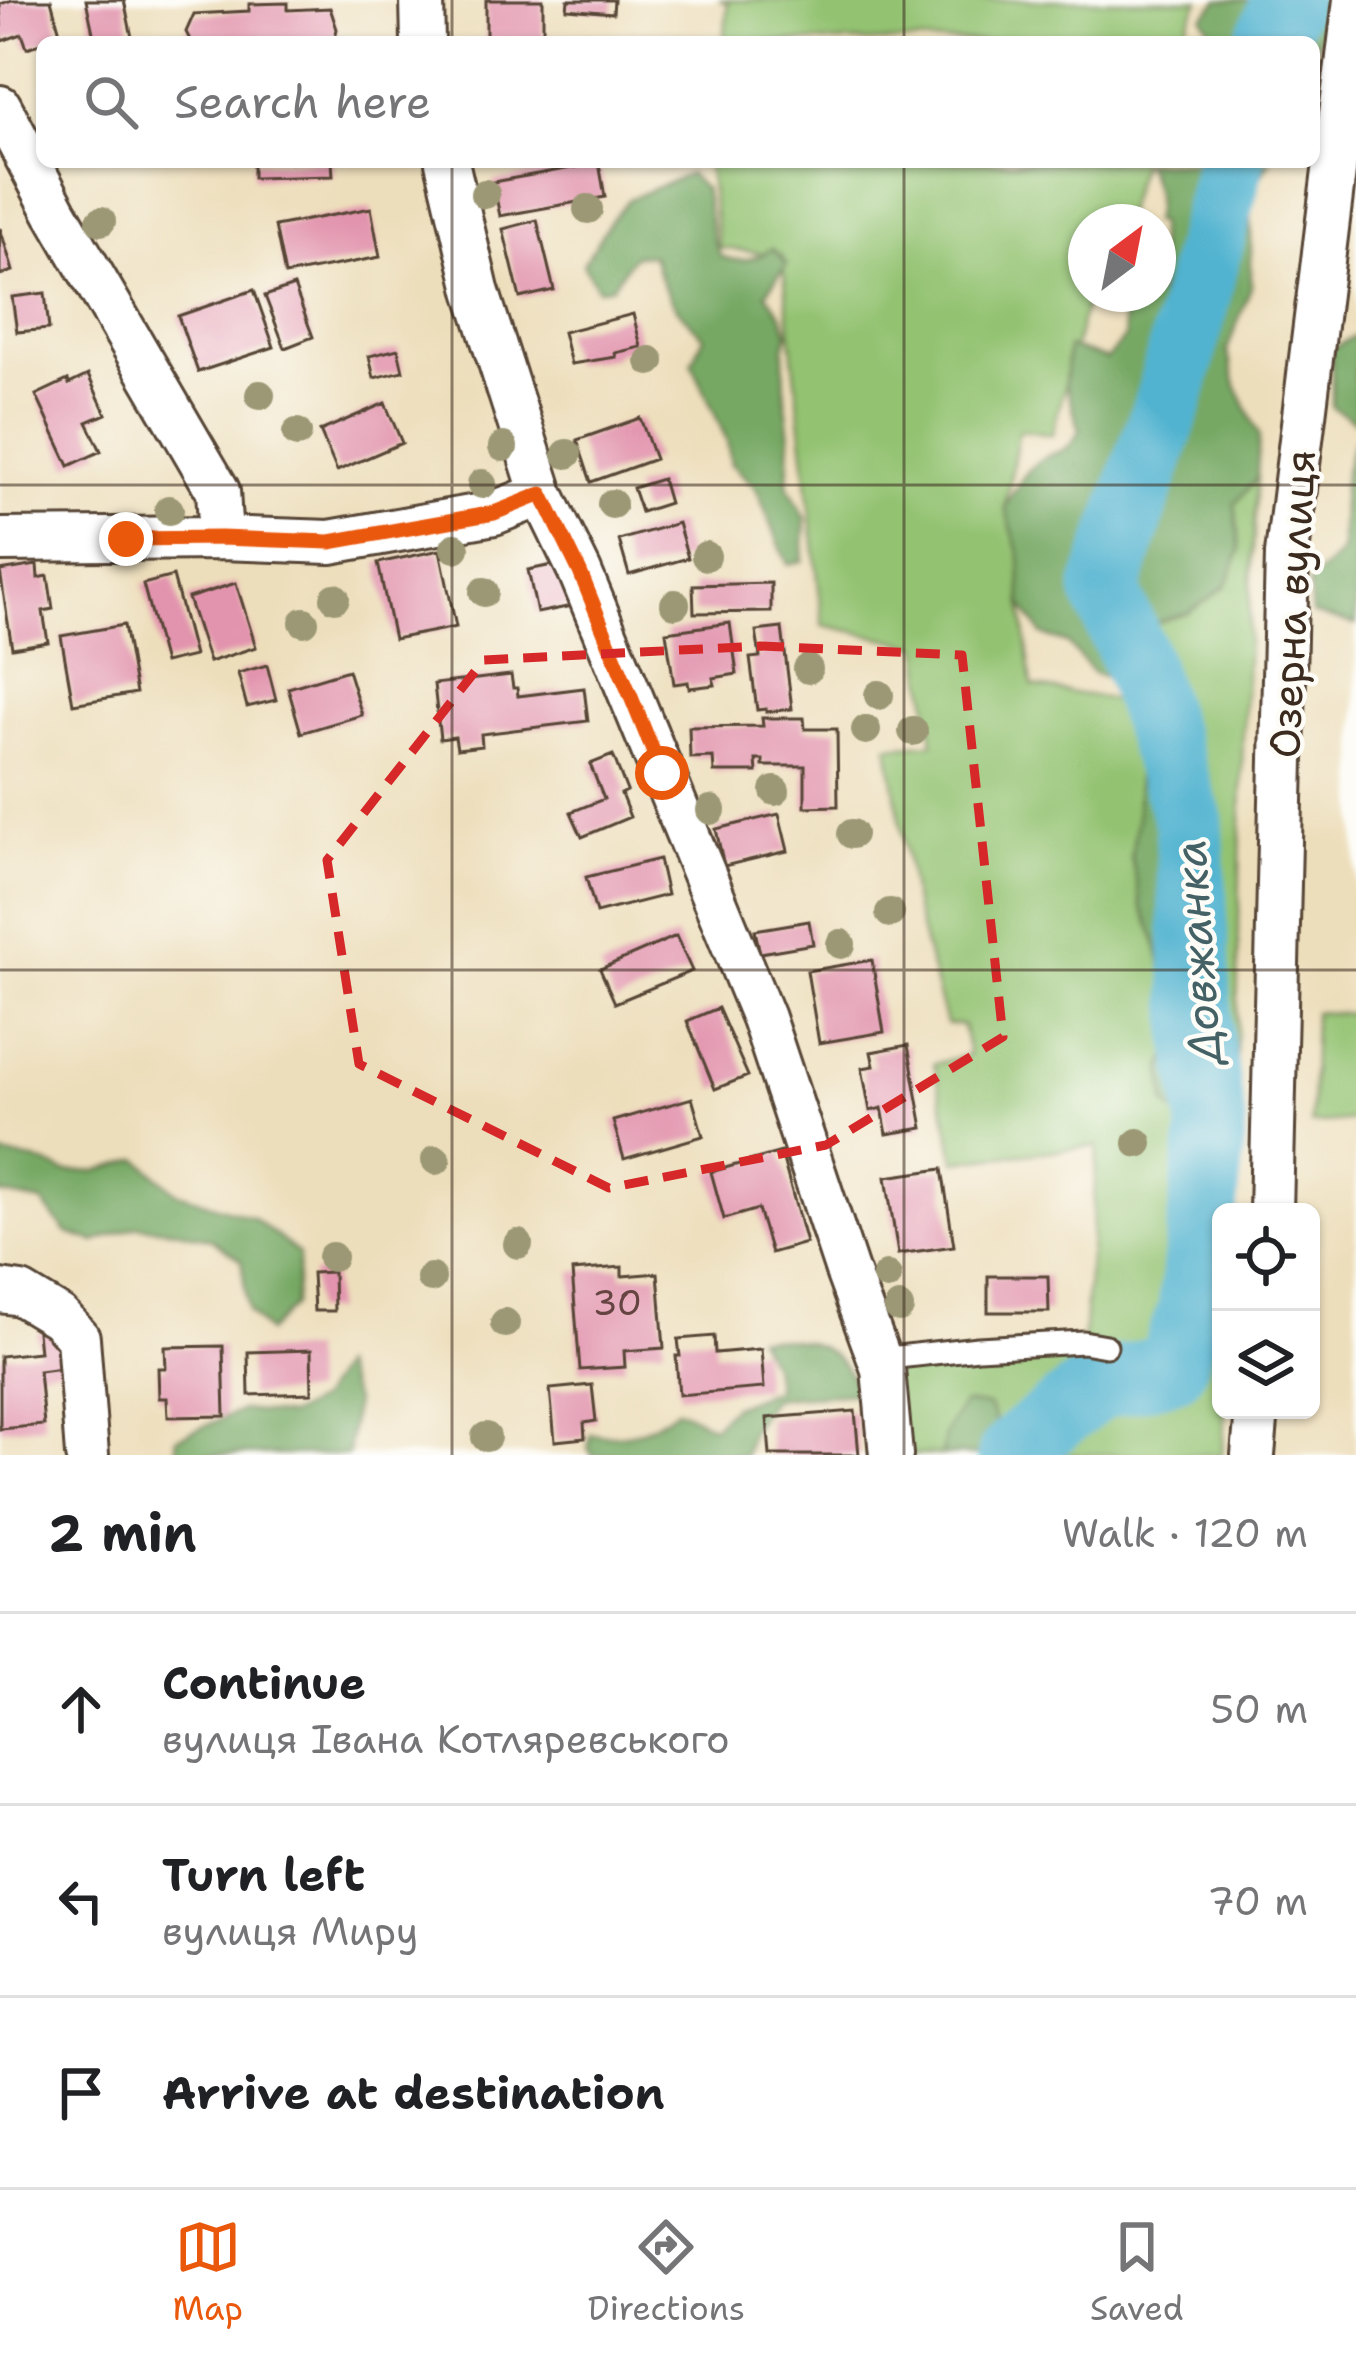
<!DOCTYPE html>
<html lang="en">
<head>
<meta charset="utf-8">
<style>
	:root { --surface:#fff; --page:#f6f6f6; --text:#202124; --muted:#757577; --line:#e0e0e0; --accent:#ea580c }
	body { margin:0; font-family:"Shantell Sans",sans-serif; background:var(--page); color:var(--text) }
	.controls { position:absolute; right:36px; bottom:36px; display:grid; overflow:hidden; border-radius:18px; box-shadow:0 3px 9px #0004 }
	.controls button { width:108px; height:108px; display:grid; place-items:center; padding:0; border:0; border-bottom:3px solid var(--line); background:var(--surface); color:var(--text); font:60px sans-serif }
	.compass { position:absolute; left:1068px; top:204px; width:108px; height:108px; border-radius:50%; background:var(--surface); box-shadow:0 3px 9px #0004; rotate:32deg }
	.stop { position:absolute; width:36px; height:36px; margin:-27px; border:9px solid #ea580c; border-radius:50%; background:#fff }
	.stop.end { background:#ea580c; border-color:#fff; box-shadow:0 3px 12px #0008 }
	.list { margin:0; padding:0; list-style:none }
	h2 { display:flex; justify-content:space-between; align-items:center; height:156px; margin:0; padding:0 48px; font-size:51px }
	h2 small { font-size:39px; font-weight:400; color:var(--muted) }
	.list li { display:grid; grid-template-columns:78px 1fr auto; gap:36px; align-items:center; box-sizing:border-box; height:192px; padding:0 48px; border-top:3px solid var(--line) }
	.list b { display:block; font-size:45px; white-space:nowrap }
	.list p { margin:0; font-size:39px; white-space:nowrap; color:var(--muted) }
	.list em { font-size:39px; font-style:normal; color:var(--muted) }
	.icon { flex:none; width:66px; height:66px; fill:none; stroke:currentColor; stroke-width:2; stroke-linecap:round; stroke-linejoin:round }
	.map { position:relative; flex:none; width:1356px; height:1455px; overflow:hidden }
	.search { position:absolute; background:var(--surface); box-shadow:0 3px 9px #0004; left:36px; right:36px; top:36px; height:132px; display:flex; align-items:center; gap:30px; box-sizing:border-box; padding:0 42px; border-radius:18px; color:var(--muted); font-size:45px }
	.sheet { height:732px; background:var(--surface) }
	nav { display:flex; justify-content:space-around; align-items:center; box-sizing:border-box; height:168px; border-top:3px solid var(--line); background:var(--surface); font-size:33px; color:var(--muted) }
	nav a { display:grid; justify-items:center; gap:6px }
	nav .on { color:var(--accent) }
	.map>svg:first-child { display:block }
	.green { fill:#93c271; stroke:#677648; stroke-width:3 }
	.forest { fill:#76a863; stroke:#586940; stroke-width:3 }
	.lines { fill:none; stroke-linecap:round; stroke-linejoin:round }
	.river { stroke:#51b3d0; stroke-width:69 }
	.building { fill:#e294ae }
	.lane-casing { stroke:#564536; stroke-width:27 }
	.street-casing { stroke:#564536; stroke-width:48 }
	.lane { stroke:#fff; stroke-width:21 }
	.street { stroke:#fff; stroke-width:42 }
	.tree { fill:#9c9875 }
	.route { stroke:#ea580c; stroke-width:15 }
	.marked { fill:none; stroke:#d62828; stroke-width:9; stroke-dasharray:24 15; stroke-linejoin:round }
	.grid { fill:none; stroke:#3b2a1e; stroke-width:3; stroke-opacity:0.55 }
	.labels { text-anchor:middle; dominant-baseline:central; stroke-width:9; stroke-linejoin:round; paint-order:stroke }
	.number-label { font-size:36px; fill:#654442 }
	.street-label { font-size:42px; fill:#3b2a1e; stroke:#fdfcf7 }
	.water-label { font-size:45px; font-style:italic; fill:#446165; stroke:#fdfcf7 }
</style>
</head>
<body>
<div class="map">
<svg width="1356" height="1455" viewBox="0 0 1356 1455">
	<rect width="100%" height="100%" fill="#fdfcf7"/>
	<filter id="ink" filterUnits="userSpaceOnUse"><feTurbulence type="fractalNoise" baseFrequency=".00833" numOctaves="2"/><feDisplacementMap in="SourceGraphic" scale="24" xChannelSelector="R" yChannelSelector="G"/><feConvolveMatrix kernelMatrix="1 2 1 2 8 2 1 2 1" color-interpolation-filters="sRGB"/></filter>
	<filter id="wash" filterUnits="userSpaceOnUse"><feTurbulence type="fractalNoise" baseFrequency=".004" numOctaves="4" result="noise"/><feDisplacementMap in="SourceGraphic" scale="48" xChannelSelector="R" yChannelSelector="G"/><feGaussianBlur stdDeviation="2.7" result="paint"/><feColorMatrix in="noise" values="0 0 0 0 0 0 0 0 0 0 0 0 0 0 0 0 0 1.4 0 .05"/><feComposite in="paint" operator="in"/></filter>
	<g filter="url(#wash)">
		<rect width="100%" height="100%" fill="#eddebb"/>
		<path class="green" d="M 719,0 L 1199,0 L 1180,42 L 724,42 L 728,3 Z
			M 707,162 L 1141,162 L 1122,222 L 1086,222 L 1088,294 L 1052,435 L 1019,430 L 1005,508 L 1020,555 L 1022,604 L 1032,686 L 1115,700 L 1112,678 L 1158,622 L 1188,613 L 1240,551 L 1235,504 L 1257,478 L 1243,729 L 1233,1212 L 1221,1212 L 1221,1410 L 1225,1410 L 1222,1455 L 891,1455 L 884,1369 L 1083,1341 L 1098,1146 L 956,1161 L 934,1064 L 969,1055 L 963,1025 L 946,1024 L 915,910 L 888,746 L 933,743 L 920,646 L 823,625 L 782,255 L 719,248 Z
			M 1314,1012 L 1356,1014 L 1356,1120 L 1311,1124 Z"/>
		<path class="forest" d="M 1219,0 L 1328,0 L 1314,55 L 1314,42 L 1219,42 L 1203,17 Z
			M 1144,162 L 1270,162 L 1251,190 L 1251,287 L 1227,351 L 1236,385 L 1259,435 L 1257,478 L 1235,504 L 1240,551 L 1226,586 L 1188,613 L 1158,622 L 1112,678 L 1094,674 L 1067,643 L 1042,635 L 1022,604 L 1020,555 L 1005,508 C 1014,491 1025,470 1041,459 C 1064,445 1063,460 1080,430 L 1065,384 L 1068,347 L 1107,359 L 1125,337 L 1122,313 L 1105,294 L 1158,294 L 1158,222 L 1152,222 C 1160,201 1153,181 1144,162 Z
			M 689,174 L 704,189 L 714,241 L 721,256 C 740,264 756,260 772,248 L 787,264 L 766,293 L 782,315 L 788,333 L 784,349 L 785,395 L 790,437 L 788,486 L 806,519 L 803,561 L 788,565 L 756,488 L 731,464 L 727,441 L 692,363 L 704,336 C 674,309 664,294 652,255 L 634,255 L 612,286 L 598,289 L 583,264 L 610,221 L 629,199 Z
			M 1356,335 L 1356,422 L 1332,407 L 1332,349 Z
			M 1356,438 L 1356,625 L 1312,614 L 1309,583 L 1341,552 C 1342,516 1339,470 1356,438 Z
			M 1134,695 L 1185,810 L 1225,1005 L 1216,1061 L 1185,1121 L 1165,1103 L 1163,1068 L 1178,1028 L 1155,937 L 1142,908 L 1131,857 L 1137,819 L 1138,760 L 1133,737 Z
			M 0,1155 L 35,1160 L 66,1172 L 97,1171 L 139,1159 L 176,1192 L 253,1218 L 299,1254 L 294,1305 L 267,1332 L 248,1311 L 241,1260 L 212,1239 L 176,1230 L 137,1226 L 95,1242 L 67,1233 L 42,1202 L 0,1194 Z
			M 757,1337 C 810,1341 836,1340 860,1393 L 772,1398 L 750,1432 L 745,1455 L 592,1455 L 588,1448 L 591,1434 C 629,1438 647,1432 677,1409 L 713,1426 L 733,1406 L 776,1389 L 772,1366 Z
			M 340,1366 L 354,1401 L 348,1455 L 177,1454 L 176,1438 L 243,1410 L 289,1416 L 320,1399 Z
			M 963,1403 L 989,1406 L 1001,1436 L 997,1455 L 942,1455 L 945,1434 Z"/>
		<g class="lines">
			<path class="river" d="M 1269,42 L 1286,0
				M 1012,1455 L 1024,1442 L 1097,1386 L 1171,1368 L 1192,1310 L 1212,1126 L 1199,1038 L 1189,822 L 1133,654 L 1105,590 L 1171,394 L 1230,162"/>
		</g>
		<g id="blocks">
			<path class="building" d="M 12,0 L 51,0 L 61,36 L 27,48 L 22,34 L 2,41 L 0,4 Z
				M 86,0 L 124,0 L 133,42 L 95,42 Z
				M 486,0 L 543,0 L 543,42 L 486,42 Z
				M 568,0 L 614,0 L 613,13 L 567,9 Z
				M 288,3 L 288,10 L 330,8 L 337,29 L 334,42 L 191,42 L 186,32 L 194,14 L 249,11 L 249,4 Z
				M 253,162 L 332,162 L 333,176 L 253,178 Z
				M 599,163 L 605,197 L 500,216 L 493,182 Z
				M 371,208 L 380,257 L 285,275 L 275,226 Z
				M 537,220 L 554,290 L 520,298 L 503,229 Z
				M 0,228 L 13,271 L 0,275 Z
				M 294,286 L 313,337 L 285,348 L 265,296 Z
				M 254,290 L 274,347 L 198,372 L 178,316 Z
				M 45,293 L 49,329 L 17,332 L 12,297 Z
				M 633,314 L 641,347 L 615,353 L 616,357 L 571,364 L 563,332 Z
				M 398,349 L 403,371 L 374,378 L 369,356 Z
				M 88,375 L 106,414 L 87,422 L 101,451 L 69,466 L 36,395 L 68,380 L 69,384 Z
				M 385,403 L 402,443 L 337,471 L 320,431 Z
				M 640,418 L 655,459 L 591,482 L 577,440 Z
				M 662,479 L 669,503 L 641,512 L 633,488 Z
				M 678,523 L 688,558 L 629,575 L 619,540 Z
				M 440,550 L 456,627 L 394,639 L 378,563 Z
				M 563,563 L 572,606 L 537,613 L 528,570 Z
				M 37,565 L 38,578 L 48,576 L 53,609 L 43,611 L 48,642 L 12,648 L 0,571 Z
				M 173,576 L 194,656 L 164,663 L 143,584 Z
				M 236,583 L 256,647 L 209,662 L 188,598 Z
				M 771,583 L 771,612 L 694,613 L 693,585 Z
				M 730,623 L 737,674 L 713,678 L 715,685 L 689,688 L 688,682 L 674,684 L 666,632 Z
				M 124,625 L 136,693 L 73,704 L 61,636 Z
				M 782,628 L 792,709 L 766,712 L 766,709 L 757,710 L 750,658 L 760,657 L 756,631 Z
				M 267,665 L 276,700 L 247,707 L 238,673 Z
				M 348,670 L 362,715 L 301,733 L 288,688 Z
				M 511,675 L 513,688 L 517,688 L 518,696 L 584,688 L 588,721 L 481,734 L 482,746 L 457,749 L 455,737 L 440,739 L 434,684 Z
				M 762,718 L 804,718 L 805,729 L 837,729 L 838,806 L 805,807 L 805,766 L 763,766 L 763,760 L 756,760 L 757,772 L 714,772 L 713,757 L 690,758 L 689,727 L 763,726 Z
				M 613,755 L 627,791 L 621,794 L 630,817 L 582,837 L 571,812 L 604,799 L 590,764 Z
				M 779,814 L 788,851 L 724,866 L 716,829 Z
				M 659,859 L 667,895 L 596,913 L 586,877 Z
				M 809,921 L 813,944 L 760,953 L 755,930 Z
				M 676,936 L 692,971 L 615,1003 L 600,969 Z
				M 872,960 L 884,1032 L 819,1043 L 807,971 Z
				M 718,1008 L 748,1076 L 715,1089 L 687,1021 Z
				M 908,1045 L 923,1128 L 887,1134 L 882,1108 L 870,1111 L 862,1068 L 874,1066 L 871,1052 Z
				M 692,1098 L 703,1136 L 624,1159 L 613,1121 Z
				M 781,1152 L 806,1243 L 771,1253 L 758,1209 L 724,1219 L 711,1172 Z
				M 942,1169 L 954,1246 L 898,1254 L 886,1177 Z
				M 622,1267 L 622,1276 L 658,1273 L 664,1348 L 624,1351 L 625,1367 L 580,1370 L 572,1271 Z
				M 333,1272 L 334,1311 L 314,1311 L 312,1273 Z
				M 988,1276 L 1048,1276 L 1049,1312 L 988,1312 Z
				M 58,1330 L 62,1368 L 39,1371 L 44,1425 L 0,1429 L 0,1356 L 39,1352 L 37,1332 Z
				M 714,1336 L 715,1353 L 761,1349 L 764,1388 L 679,1395 L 676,1356 L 680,1356 L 678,1339 Z
				M 223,1346 L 225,1416 L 168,1417 L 167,1398 L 159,1398 L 158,1368 L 166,1368 L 165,1347 Z
				M 311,1350 L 312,1393 L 249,1395 L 248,1352 Z
				M 592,1385 L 596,1421 L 584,1423 L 585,1438 L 555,1441 L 550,1389 Z
				M 855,1411 L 859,1455 L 770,1455 L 767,1418 Z"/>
		</g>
	</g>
	<g filter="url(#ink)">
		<use href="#blocks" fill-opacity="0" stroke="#564536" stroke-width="3"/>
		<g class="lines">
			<defs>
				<path id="lane" d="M 880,1359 L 978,1348 L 1083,1342 L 1106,1346"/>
				<path id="street" d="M 422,0 L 423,42
					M 0,107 L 56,213 L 218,491 L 221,538
					M 447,162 L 477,290 L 542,494 L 580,572 L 763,1018 L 847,1271 L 883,1369 L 891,1455
					M 0,540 L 221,538 L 330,542 L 494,513 L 542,494
					M 1271,1212 L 1287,554 L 1355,0
					M 0,1291 L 21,1294 L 59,1317 L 78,1338 L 87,1455
					M 1253,1455 L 1257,1410"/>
			</defs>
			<use href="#lane" class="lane-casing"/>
			<use href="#street" class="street-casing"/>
			<use href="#lane" class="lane"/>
			<use href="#street" class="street"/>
		</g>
		<g class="tree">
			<circle cx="485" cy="194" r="15"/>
			<circle cx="588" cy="209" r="15"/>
			<circle cx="101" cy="221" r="15"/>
			<circle cx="650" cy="361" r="15"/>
			<circle cx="260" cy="395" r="15"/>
			<circle cx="297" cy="433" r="15"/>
			<circle cx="503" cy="447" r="15"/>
			<circle cx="567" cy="454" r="15"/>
			<circle cx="482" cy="484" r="15"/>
			<circle cx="612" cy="504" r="15"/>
			<circle cx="169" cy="510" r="15"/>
			<circle cx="455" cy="548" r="15"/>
			<circle cx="706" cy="556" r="15"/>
			<circle cx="484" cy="592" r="15"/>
			<circle cx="335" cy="598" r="15"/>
			<circle cx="675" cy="604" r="15"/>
			<circle cx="304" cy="622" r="15"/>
			<circle cx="808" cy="669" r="15"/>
			<circle cx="879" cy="695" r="15"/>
			<circle cx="866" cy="730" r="15"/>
			<circle cx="913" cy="731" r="15"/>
			<circle cx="775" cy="791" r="15"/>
			<circle cx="711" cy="810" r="15"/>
			<circle cx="852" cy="834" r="15"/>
			<circle cx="890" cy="913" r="15"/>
			<circle cx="841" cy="944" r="15"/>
			<circle cx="1138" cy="1143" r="15"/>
			<circle cx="436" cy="1160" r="15"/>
			<circle cx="518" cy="1244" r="15"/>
			<circle cx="332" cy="1257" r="15"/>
			<circle cx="887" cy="1276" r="15"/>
			<circle cx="431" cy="1278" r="15"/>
			<circle cx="899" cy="1308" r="15"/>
			<circle cx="505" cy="1323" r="15"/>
			<circle cx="486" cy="1437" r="15"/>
		</g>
	</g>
	<g class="lines" filter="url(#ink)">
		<path class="route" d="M 126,539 L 221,538 L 330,542 L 494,513 L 542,494 L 580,572 L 662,773"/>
	</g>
	<path class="marked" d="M 760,646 L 962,655 L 1003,1037 L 826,1145 L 609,1188 L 359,1064 L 327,860 L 484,660 Z"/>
	<path class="grid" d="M 452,0 L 452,42M 904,0 L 904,42M 452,162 L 452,1455M 904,162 L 904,1455M 0,485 L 1356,485M 0,970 L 1356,970"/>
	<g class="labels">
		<g class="number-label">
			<text x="617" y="1302">30</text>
		</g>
		<g class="street-label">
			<text transform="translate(1292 604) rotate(-87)">Озерна вулиця</text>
		</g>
		<g class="water-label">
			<text transform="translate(1197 952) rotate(-94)">Довжанка</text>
		</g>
	</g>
</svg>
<div class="controls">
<button><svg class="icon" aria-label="locate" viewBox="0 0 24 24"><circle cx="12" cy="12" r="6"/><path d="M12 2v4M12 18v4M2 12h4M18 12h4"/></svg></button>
<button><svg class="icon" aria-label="layers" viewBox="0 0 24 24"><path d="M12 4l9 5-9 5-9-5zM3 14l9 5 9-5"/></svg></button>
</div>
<svg class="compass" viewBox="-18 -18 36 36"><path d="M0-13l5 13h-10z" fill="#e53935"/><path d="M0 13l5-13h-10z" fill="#757577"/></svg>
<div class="stop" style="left:662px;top:773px"></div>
<div class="stop end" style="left:126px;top:539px"></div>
<div class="search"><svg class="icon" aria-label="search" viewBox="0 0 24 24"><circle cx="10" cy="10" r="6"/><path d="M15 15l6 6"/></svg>Search here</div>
</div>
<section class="sheet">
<h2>2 min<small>Walk · 120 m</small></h2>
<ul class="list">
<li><svg class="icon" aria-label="ahead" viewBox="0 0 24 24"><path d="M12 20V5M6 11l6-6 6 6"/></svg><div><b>Continue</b><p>вулиця Івана Котляревського</p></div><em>50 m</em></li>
<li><svg class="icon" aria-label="left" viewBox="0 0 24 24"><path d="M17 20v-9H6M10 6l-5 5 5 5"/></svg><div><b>Turn left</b><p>вулиця Миру</p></div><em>70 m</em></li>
<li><svg class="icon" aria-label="arrive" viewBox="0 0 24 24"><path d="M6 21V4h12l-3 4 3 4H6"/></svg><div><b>Arrive at destination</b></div></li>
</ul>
</section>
<nav>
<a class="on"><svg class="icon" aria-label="map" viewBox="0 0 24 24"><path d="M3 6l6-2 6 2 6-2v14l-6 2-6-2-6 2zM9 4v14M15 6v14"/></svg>Map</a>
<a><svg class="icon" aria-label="directions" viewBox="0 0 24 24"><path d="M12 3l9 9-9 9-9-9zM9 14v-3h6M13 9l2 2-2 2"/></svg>Directions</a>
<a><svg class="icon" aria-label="saved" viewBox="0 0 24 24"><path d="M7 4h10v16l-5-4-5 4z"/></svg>Saved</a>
</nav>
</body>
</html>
